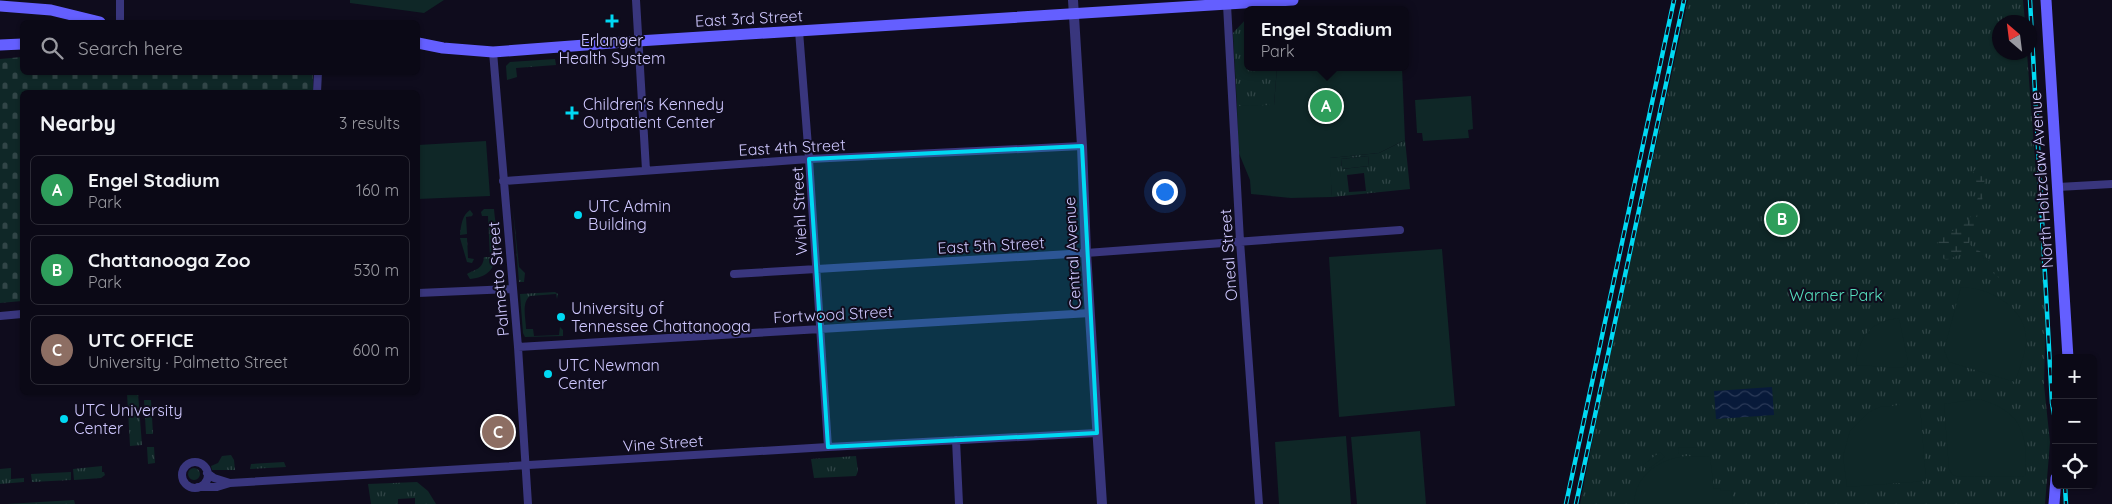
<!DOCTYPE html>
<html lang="en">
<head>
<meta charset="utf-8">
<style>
	:root { --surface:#0b0916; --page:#14121f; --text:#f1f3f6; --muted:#9a9aa1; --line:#2b2a35; --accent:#00d9f3 }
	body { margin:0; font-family:Quicksand,sans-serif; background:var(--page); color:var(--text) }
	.controls { position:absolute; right:15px; bottom:15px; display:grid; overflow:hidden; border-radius:8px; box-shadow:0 1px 4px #0004 }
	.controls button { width:45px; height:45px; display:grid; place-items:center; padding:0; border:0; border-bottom:1px solid var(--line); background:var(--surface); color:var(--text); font:25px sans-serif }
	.compass { position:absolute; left:1992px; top:15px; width:45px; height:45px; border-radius:50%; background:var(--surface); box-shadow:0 1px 4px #0004; rotate:332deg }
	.you { position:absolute; left:1164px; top:191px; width:18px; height:18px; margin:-12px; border:4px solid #fff; border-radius:50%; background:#1a73e8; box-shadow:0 0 0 8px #1a73e833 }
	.badge { display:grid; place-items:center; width:32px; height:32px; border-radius:50%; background:var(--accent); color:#fff; font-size:16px; font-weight:700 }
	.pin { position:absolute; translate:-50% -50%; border:2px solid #fff; box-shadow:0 1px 5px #0006 }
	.popup { position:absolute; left:1244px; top:6px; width:165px; height:65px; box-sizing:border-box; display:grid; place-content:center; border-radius:8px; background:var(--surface); filter:drop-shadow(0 1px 4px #0005); font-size:16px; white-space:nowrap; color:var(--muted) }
	.popup b { font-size:19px; color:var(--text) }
	.popup::after { content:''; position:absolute; left:50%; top:100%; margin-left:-10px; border:10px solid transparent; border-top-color:var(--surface) }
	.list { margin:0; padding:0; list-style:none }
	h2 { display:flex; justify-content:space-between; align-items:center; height:65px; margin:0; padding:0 20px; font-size:21px }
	h2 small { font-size:16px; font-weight:400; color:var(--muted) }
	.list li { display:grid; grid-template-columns:32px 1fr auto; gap:15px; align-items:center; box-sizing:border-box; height:70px; margin:0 10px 10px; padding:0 10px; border:1px solid var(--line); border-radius:8px }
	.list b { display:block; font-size:19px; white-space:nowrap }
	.list p { margin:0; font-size:16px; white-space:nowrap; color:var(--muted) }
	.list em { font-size:16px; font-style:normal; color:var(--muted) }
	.icon { flex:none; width:28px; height:28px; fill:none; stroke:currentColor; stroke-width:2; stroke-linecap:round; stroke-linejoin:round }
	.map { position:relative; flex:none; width:2112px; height:504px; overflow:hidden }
	.search { position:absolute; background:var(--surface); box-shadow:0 1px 4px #0004; left:20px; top:20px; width:400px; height:55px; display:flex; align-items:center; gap:12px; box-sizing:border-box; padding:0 18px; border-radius:8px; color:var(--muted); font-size:19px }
	.panel { position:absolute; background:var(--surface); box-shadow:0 1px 4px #0004; left:20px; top:90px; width:400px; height:305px; border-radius:8px }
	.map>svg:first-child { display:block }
	.grass { fill:url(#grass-tufts); fill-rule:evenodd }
	.wetland { fill:url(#wetland-marsh) }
	.cemetery { fill:url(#cemetery-stones) }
	.garden { fill:#0f2727 }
	.water { fill:url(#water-waves) }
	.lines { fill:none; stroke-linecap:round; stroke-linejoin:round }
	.minor { stroke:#39367d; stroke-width:8 }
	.tertiary { stroke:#39367d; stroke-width:10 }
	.secondary { stroke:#645fff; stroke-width:11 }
	.rail-casing { stroke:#00d9f3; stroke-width:4.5 }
	.rail { stroke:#0f0c1d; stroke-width:2.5; stroke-dasharray:8; stroke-linecap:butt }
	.marked { fill:#00d9f3; fill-opacity:0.2; stroke:#00d9f3; stroke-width:4; stroke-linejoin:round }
	.poi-dot { fill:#00d9f3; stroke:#0f0c1d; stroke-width:2 }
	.labels { text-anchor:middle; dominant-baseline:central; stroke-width:4; stroke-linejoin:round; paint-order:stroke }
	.street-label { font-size:16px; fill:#cfc8ff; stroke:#0f0c1d }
	.poi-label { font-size:16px; fill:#cfc8ff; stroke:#0f0c1d; text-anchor:start }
	.park-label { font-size:16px; fill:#55debd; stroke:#0f0c1d }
</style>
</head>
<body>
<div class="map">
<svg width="2112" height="504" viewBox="0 0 2112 504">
	<defs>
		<pattern id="grass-tufts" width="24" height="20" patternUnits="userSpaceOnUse" patternTransform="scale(1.25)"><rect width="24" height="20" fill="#0f2727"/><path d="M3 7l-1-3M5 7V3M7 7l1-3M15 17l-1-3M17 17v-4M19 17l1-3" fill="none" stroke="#314547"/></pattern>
		<pattern id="wetland-marsh" width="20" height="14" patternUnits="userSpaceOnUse" patternTransform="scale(1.25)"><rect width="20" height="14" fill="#0f2727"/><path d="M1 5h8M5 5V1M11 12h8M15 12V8" fill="none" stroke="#314547"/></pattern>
		<pattern id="cemetery-stones" width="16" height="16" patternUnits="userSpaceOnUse" patternTransform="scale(1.25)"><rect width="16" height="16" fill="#0f2727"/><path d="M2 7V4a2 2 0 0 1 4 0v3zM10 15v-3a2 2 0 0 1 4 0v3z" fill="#314547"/></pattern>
		<pattern id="water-waves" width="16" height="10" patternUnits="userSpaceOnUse" patternTransform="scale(1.25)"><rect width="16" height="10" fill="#081a3a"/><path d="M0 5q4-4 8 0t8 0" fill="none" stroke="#2b3a58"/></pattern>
	</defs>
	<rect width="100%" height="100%" fill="#0f0c1d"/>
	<path class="grass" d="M 1688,0 L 2023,0 L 2025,22 L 2000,22 L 2000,52 L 2027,53 L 2046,305 L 2044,385 L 2050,442 L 2045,504 L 1580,504 L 1606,371 Z
		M 1247,18 L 1247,67 L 1277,67 L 1274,106 L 1237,106 L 1233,33 Z
		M 555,59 L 556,65 L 516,68 L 517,77 L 507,80 L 506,66 L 510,62 Z
		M 1405,140 L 1410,189 L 1332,197 L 1329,158 L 1379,153 ZM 1368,156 L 1369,166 L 1342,169 L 1341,159 ZM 1364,173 L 1366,191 L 1349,192 L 1347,175 Z
		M 484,209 L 494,209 C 496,235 508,276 470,279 L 467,274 C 476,269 483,269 484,257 L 490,257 L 488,216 L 482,216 L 481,212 Z
		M 513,209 L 519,267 L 525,273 L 524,282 L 519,282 Z
		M 470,210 L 473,214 L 472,216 L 466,217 L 467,234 L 460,235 C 461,226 462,215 470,210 Z
		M 460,238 L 467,238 L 468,258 L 474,259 L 472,263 L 467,262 Z
		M 555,292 L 558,294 L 557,299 L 556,294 L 530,296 C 521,303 526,319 526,329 L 533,329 L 534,336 L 559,335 L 560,327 L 563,330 L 563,336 L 525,337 L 523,333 L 520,294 Z
		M 127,393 L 138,393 L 142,445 L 130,446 Z
		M 144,400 L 151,400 L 153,434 L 146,434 Z
		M 147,447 L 154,447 L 155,463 L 148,464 Z
		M 231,455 L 234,460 L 235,470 L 212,470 L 211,466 L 218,463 L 222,456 Z
		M 856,456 L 858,471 L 856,476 L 814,478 L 811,459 Z
		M 284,462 L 286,467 L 250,469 L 251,464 Z
		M 102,466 L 102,472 L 104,472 L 105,475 L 101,478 L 74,480 L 73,469 Z
		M188 474a6 6 0 1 1 12 0a6 6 0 1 1-12 0Z
		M 11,468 L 11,479 L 24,478 L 24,482 L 0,484 L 0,469 Z
		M 71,472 L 71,480 L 32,482 L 31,474 Z
		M 417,482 L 428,491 L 436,504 L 415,504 L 415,498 L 398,499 L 398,504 L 371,504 L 368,484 Z
		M 74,500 L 75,504 L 6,504 Z"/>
	<path class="wetland" d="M 1975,169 L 1983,170 L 1985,176 L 1982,201 L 1969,243 C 1972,249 1977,248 1982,253 C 1990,261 1995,270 2005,277 L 2004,280 C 1990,276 1983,254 1971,252 C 1956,249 1945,274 1936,246 C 1945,226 1968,234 1975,206 C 1977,201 1979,196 1978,190 C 1977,185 1973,181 1972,176 Z"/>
	<path class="cemetery" d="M 22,57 L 22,72 L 313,73 L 313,92 L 22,92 L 22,301 L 0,303 L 0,59 Z"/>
	<path class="garden" d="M 350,0 L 444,0 L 424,13 L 350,3 Z
		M 1277,67 L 1402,67 L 1405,140 L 1379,153 L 1330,158 L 1332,197 L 1291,198 L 1251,194 L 1250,180 L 1238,151 L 1237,106 L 1274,105 Z
		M 1471,96 L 1473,129 L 1468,130 L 1469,138 L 1423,141 L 1422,133 L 1417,133 L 1415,100 Z
		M 486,141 L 490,196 L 418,199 L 418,145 Z
		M 1368,156 L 1369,166 L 1342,169 L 1341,159 Z
		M 1442,249 L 1455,406 L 1339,417 L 1329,257 Z
		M 1961,287 C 1992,288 2029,309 2026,344 C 2024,357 2019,370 2015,382 L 1949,362 L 1944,350 Z
		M 1899,318 L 1908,362 L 1903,368 L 1856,365 C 1859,337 1869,322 1899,318 Z
		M 1978,399 C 2021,410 2029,434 2025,476 L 1957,477 L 1952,474 L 1949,469 L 1944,404 Z
		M 1900,405 L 1920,405 L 1926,481 L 1847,487 L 1843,456 L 1850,431 L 1869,412 L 1880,407 Z
		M 1420,431 L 1426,504 L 1357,504 L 1351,437 Z
		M 1346,436 L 1351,504 L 1279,504 L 1275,442 Z
		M 1678,447 L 1697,448 L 1697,454 L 1679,454 Z
		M 1660,452 L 1665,457 L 1647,470 L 1643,465 Z
		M 1687,456 L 1710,457 L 1714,489 L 1720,488 L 1721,491 L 1732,490 L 1733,504 L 1634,504 C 1635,474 1661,458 1687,456 Z
		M 2030,501 L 2031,504 L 1962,504 L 1963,504 Z"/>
	<path class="water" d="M 1772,387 L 1774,415 L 1716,419 L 1714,391 Z"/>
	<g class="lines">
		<path class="minor" d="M 120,0 L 120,22
			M 636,0 L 646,170
			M 1227,5 L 1240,241 L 1259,504
			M 799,31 L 809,159 L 828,447
			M 493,52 L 518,347 L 528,504
			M 317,92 L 318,72
			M 503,181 L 809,159 L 1082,146
			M 2058,187 L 2112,184
			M 734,274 L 1086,253 L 1400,230
			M 418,293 L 512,289
			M 0,316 L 22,314
			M 518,347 L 1090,313
			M 956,440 L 959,504
			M182 475a13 13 0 1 1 26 0a13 13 0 1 1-26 0Z
			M 207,473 L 214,478 L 230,483 L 828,447 L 1097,433
			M 198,487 L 217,487 L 230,483"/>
		<path class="tertiary" d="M 1073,0 L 1082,146 L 1086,253 L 1102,504"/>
		<path class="secondary" d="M 2046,0 L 2068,358
			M 0,6 L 51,10 L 100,22
			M 418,43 L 443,48 L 493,52 L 638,41 L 1293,0
			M 0,45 L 22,44
			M 2054,504 L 2056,478"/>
		<defs>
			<path id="rail" d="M 2030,0 L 2052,403 L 2056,425
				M 2065,485 L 2066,504
				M 1566,504 L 1674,0
				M 1576,504 L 1684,0"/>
		</defs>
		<use href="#rail" class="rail-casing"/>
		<use href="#rail" class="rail"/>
	</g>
	<path class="marked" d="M 1082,146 L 1097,433 L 828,447 L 809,159 Z"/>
	<g class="poi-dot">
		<path d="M609.5 13.5h5v5h5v5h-5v5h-5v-5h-5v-5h5z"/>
		<path d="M569.5 105.5h5v5h5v5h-5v5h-5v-5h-5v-5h5z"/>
		<circle cx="578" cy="215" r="5"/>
		<circle cx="561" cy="317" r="5"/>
		<circle cx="548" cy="374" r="5"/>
		<circle cx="64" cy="419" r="5"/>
	</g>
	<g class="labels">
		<g class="street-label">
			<text transform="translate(749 18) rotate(-3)">East 3rd Street</text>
			<text transform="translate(792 147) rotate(-3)">East 4th Street</text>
			<text transform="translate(2041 180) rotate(-94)">North Holtzclaw Avenue</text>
			<text transform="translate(799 211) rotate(-93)">Wiehl Street</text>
			<text transform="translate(991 245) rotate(-3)">East 5th Street</text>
			<text transform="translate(1072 253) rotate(-93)">Central Avenue</text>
			<text transform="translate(1228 255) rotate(-94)">Oneal Street</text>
			<text transform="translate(498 279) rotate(-95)">Palmetto Street</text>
			<text transform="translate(833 314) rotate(-3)">Fortwood Street</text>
			<text transform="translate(663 443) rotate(-4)">Vine Street</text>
		</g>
		<g class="poi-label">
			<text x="612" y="40" text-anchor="middle">Erlanger<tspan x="612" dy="18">Health System</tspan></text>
			<text x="583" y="104">Children's Kennedy<tspan x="583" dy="18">Outpatient Center</tspan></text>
			<text x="588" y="206">UTC Admin<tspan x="588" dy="18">Building</tspan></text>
			<text x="571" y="308">University of<tspan x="571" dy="18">Tennessee Chattanooga</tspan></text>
			<text x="558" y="365">UTC Newman<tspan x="558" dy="18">Center</tspan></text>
			<text x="74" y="410">UTC University<tspan x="74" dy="18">Center</tspan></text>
		</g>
		<g class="park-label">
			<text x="1836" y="295">Warner Park</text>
		</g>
	</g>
</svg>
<div class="controls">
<button>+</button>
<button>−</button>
<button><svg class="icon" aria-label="locate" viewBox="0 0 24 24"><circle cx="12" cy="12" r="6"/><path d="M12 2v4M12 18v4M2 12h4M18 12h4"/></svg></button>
</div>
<svg class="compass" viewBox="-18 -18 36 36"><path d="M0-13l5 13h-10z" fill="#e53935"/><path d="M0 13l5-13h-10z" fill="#9a9aa1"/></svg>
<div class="you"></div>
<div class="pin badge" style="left:1326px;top:106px;background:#2e9e5b">A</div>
<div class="popup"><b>Engel Stadium</b>Park</div>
<div class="pin badge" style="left:1782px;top:219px;background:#2e9e5b">B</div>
<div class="pin badge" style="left:498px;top:432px;background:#8d6e63">C</div>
<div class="search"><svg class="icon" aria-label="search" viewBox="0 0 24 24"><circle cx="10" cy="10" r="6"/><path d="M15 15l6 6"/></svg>Search here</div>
<section class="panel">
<h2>Nearby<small>3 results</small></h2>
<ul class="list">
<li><span class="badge" style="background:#2e9e5b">A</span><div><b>Engel Stadium</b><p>Park</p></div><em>160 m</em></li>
<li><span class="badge" style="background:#2e9e5b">B</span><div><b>Chattanooga Zoo</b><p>Park</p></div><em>530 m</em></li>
<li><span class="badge" style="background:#8d6e63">C</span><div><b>UTC OFFICE</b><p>University · Palmetto Street</p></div><em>600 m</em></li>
</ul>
</section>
</div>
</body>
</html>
